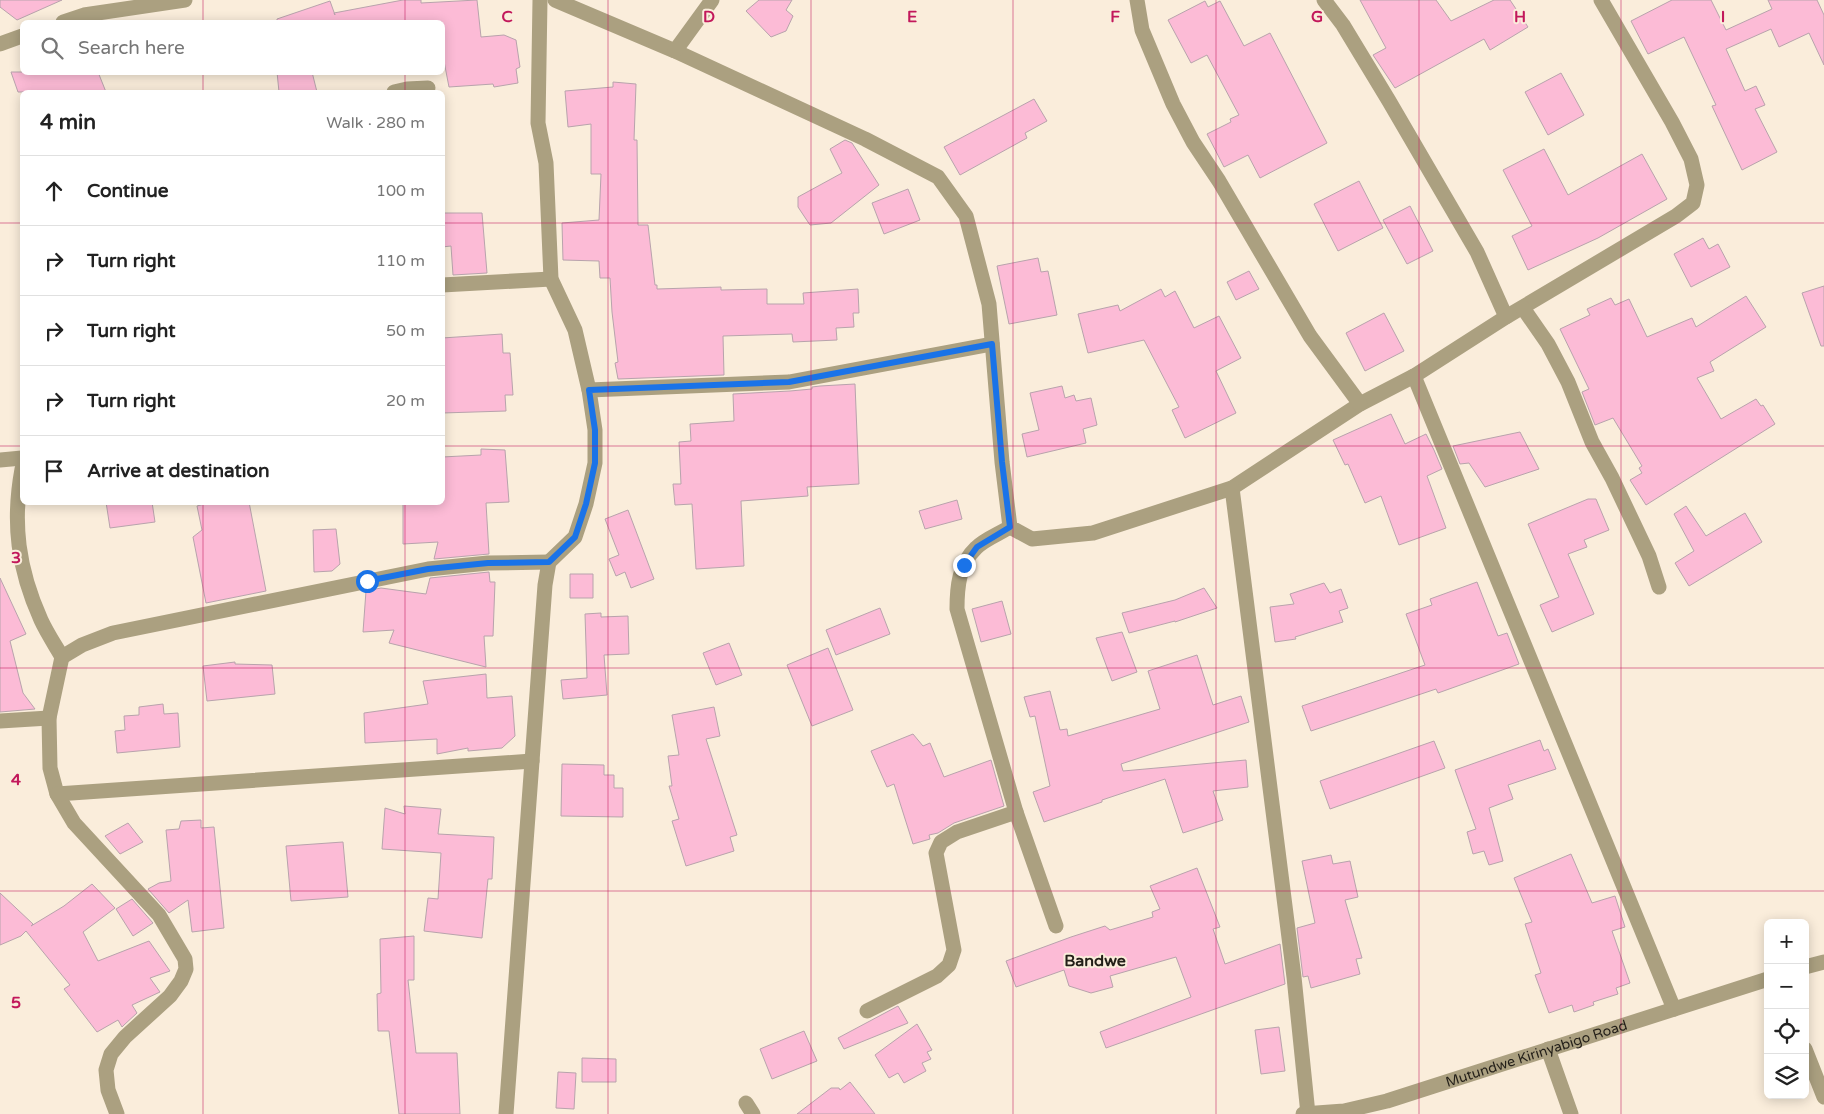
<!DOCTYPE html>
<html lang="en">
<head>
<meta charset="utf-8">
<style>
	:root { --surface:#fff; --page:#f6f6f6; --text:#222; --muted:#767676; --line:#e0e0e0 }
	body { margin:0; font-family:"Varela Round",sans-serif; background:var(--page); color:var(--text) }
	.controls { position:absolute; right:15px; bottom:15px; display:grid; overflow:hidden; border-radius:8px; box-shadow:0 2px 12px #0003 }
	.controls button { width:45px; height:45px; display:grid; place-items:center; padding:0; border:0; border-bottom:1px solid var(--line); background:var(--surface); color:var(--text); font:25px sans-serif }
	.stop { position:absolute; width:15px; height:15px; margin:-11px; border:4px solid #1a73e8; border-radius:50%; background:#fff }
	.stop.end { background:#1a73e8; border-color:#fff; box-shadow:0 1px 5px #0008 }
	.list { margin:0; padding:0; list-style:none }
	h2 { display:flex; justify-content:space-between; align-items:center; height:65px; margin:0; padding:0 20px; font-size:21px }
	h2 small { font-size:16px; font-weight:400; color:var(--muted) }
	.list li { display:grid; grid-template-columns:32px 1fr auto; gap:15px; align-items:center; box-sizing:border-box; height:70px; padding:0 20px; border-top:1px solid var(--line) }
	.list b { display:block; font-size:19px; white-space:nowrap }
	.list em { font-size:16px; font-style:normal; color:var(--muted) }
	.icon { flex:none; width:28px; height:28px; fill:none; stroke:currentColor; stroke-width:2; stroke-linecap:round; stroke-linejoin:round }
	.map { position:relative; flex:none; width:1824px; height:1114px; overflow:hidden }
	.search { position:absolute; background:var(--surface); box-shadow:0 2px 12px #0003; left:20px; top:20px; width:425px; height:55px; display:flex; align-items:center; gap:12px; box-sizing:border-box; padding:0 18px; border-radius:8px; color:var(--muted); font-size:19px }
	.panel { position:absolute; background:var(--surface); box-shadow:0 2px 12px #0003; left:20px; top:90px; width:425px; height:415px; border-radius:8px }
	.map>svg:first-child { display:block }
	.building { fill:#fcbbd6; stroke:#b8a3ac }
	.lines { fill:none; stroke-linecap:round; stroke-linejoin:round }
	.street { stroke:#aba080; stroke-width:15 }
	.route { stroke:#1a73e8; stroke-width:6 }
	.grid { fill:none; stroke:#c2185b; stroke-width:1; stroke-opacity:0.55 }
	.labels { text-anchor:middle; dominant-baseline:central; stroke-width:4; stroke-linejoin:round; paint-order:stroke }
	.street-label { font-size:14px; fill:#231f18; stroke:#faeddb }
	.quarter-label { font-size:16px; font-weight:bold; fill:#231f18; stroke:#faeddb }
	.grid-label { font-size:16px; text-anchor:middle; font-weight:bold; fill:#c2185b; stroke:#faeddb; stroke-width:4; stroke-linejoin:round; paint-order:stroke }
</style>
</head>
<body>
<div class="map">
<svg width="1824" height="1114" viewBox="0 0 1824 1114">
	<rect width="100%" height="100%" fill="#faeddb"/>
	<path class="building" d="M 0,0 L 62,0 L 17,20 L 0,7 Z
		M 403,0 L 421,0 L 421,3 L 477,0 L 481,37 L 504,35 L 516,40 L 520,67 L 516,69 L 518,83 L 494,87 L 493,84 L 449,87 L 442,51 L 442,22 L 277,22 L 277,19 L 330,1 L 335,15 L 334,13 Z
		M 759,0 L 792,0 L 786,10 L 793,16 L 786,31 L 771,37 L 746,11 Z
		M 1360,0 L 1436,0 L 1451,21 L 1494,0 L 1510,0 L 1528,27 L 1490,50 L 1484,39 L 1395,88 L 1373,55 L 1386,48 Z
		M 1672,0 L 1711,0 L 1726,30 L 1772,9 L 1768,0 L 1817,0 L 1824,15 L 1824,65 L 1809,33 L 1779,47 L 1771,29 L 1726,49 L 1745,91 L 1756,86 L 1765,105 L 1755,109 L 1777,152 L 1742,170 L 1712,106 L 1716,105 L 1684,37 L 1648,54 L 1631,21 Z
		M 1205,1 L 1208,7 L 1220,1 L 1244,46 L 1270,33 L 1327,143 L 1260,178 L 1248,155 L 1224,167 L 1207,134 L 1231,122 L 1230,119 L 1239,115 L 1207,55 L 1191,63 L 1168,20 Z
		M 11,72 L 98,72 L 106,92 L 18,92 Z
		M 277,72 L 312,72 L 317,92 L 279,92 Z
		M 1561,73 L 1584,115 L 1548,135 L 1525,92 Z
		M 613,82 L 636,84 L 634,140 L 637,140 L 638,225 L 648,225 L 655,285 L 657,285 L 657,289 L 721,287 L 721,290 L 767,289 L 767,304 L 804,304 L 803,293 L 858,289 L 859,313 L 853,313 L 854,327 L 836,328 L 837,340 L 793,342 L 792,334 L 723,336 L 724,375 L 618,379 L 615,363 L 618,362 L 612,312 L 610,278 L 600,278 L 599,261 L 563,260 L 562,223 L 599,220 L 601,174 L 591,174 L 591,124 L 568,127 L 565,91 L 613,87 Z
		M 1034,99 L 1047,121 L 1025,133 L 1027,138 L 960,175 L 944,147 Z
		M 845,140 L 852,143 L 879,185 L 831,223 L 810,225 L 798,207 L 798,197 L 842,173 L 830,149 Z
		M 1544,149 L 1568,195 L 1642,154 L 1667,199 L 1598,238 L 1528,270 L 1512,236 L 1532,226 L 1503,170 Z
		M 1359,181 L 1383,228 L 1338,251 L 1314,204 Z
		M 908,189 L 920,220 L 884,234 L 872,203 Z
		M 1410,206 L 1433,251 L 1407,264 L 1383,220 Z
		M 442,213 L 482,213 L 487,273 L 453,275 L 451,246 L 442,247 Z
		M 1703,238 L 1709,249 L 1718,244 L 1730,267 L 1691,287 L 1674,254 Z
		M 1038,258 L 1041,272 L 1048,271 L 1057,315 L 1009,324 L 997,266 Z
		M 1249,271 L 1259,289 L 1236,300 L 1227,282 Z
		M 1824,286 L 1824,346 L 1821,346 L 1802,293 Z
		M 1161,289 L 1165,297 L 1175,291 L 1194,328 L 1219,316 L 1241,358 L 1216,371 L 1236,413 L 1185,438 L 1172,410 L 1179,407 L 1144,340 L 1088,353 L 1078,314 L 1118,305 L 1120,311 Z
		M 1746,296 L 1766,327 L 1710,362 L 1714,371 L 1697,378 L 1721,419 L 1756,399 L 1761,406 L 1763,405 L 1775,424 L 1646,505 L 1630,480 L 1642,473 L 1639,468 L 1642,466 L 1613,418 L 1595,425 L 1582,392 L 1589,389 L 1560,329 L 1590,315 L 1587,309 L 1611,298 L 1615,305 L 1629,299 L 1647,337 L 1692,318 L 1696,327 Z
		M 1384,313 L 1404,351 L 1365,371 L 1346,333 Z
		M 502,334 L 503,353 L 510,353 L 513,395 L 505,395 L 506,411 L 442,413 L 442,338 Z
		M 855,384 L 859,484 L 807,487 L 808,496 L 741,501 L 744,566 L 696,569 L 692,504 L 675,505 L 673,484 L 681,484 L 679,442 L 691,441 L 690,424 L 734,421 L 733,394 L 790,391 L 812,389 L 812,387 L 820,386 Z
		M 1062,386 L 1065,398 L 1074,395 L 1076,401 L 1091,398 L 1097,425 L 1083,429 L 1086,443 L 1027,457 L 1022,434 L 1039,430 L 1030,393 Z
		M 1391,414 L 1405,444 L 1426,434 L 1434,450 L 1442,469 L 1427,476 L 1446,528 L 1399,545 L 1381,496 L 1365,503 L 1348,464 L 1345,465 L 1333,440 Z
		M 1520,432 L 1539,469 L 1485,487 L 1469,463 L 1460,464 L 1453,446 Z
		M 481,449 L 505,450 L 509,502 L 486,503 L 489,554 L 434,559 L 438,542 L 403,544 L 403,502 L 442,502 L 442,457 L 481,455 Z
		M 1588,499 L 1596,499 L 1609,530 L 1584,540 L 1587,547 L 1568,554 L 1594,614 L 1552,632 L 1540,605 L 1559,597 L 1528,524 Z
		M 957,500 L 962,519 L 925,529 L 919,511 Z
		M 106,502 L 152,502 L 155,522 L 110,528 Z
		M 212,502 L 249,502 L 266,591 L 206,603 L 193,537 L 202,530 L 197,506 Z
		M 1686,506 L 1706,536 L 1745,513 L 1762,542 L 1689,586 L 1675,563 L 1694,551 L 1674,514 Z
		M 628,510 L 654,579 L 631,588 L 625,572 L 616,576 L 609,559 L 619,555 L 605,519 Z
		M 336,529 L 340,564 L 332,571 L 314,572 L 313,530 Z
		M 489,572 L 490,582 L 495,582 L 493,636 L 484,636 L 486,667 L 389,643 L 394,630 L 363,632 L 366,591 L 381,588 L 426,594 L 430,578 Z
		M 570,574 L 593,574 L 593,598 L 570,598 Z
		M 0,578 L 26,634 L 10,641 L 23,693 L 35,709 L 0,712 Z
		M 1477,582 L 1498,636 L 1507,633 L 1519,664 L 1438,693 L 1436,689 L 1311,731 L 1302,706 L 1425,665 L 1406,614 L 1432,605 L 1430,599 Z
		M 1324,583 L 1330,593 L 1341,589 L 1348,608 L 1339,611 L 1343,622 L 1295,637 L 1296,639 L 1275,642 L 1270,607 L 1294,604 L 1290,594 Z
		M 1204,588 L 1217,608 L 1175,622 L 1175,621 L 1129,633 L 1122,613 L 1175,600 Z
		M 1002,601 L 1011,634 L 981,642 L 972,609 Z
		M 880,608 L 890,634 L 836,655 L 826,630 Z
		M 601,613 L 601,617 L 628,616 L 629,654 L 604,655 L 607,695 L 563,699 L 561,680 L 587,678 L 585,614 Z
		M 1122,632 L 1137,672 L 1112,681 L 1096,638 Z
		M 729,643 L 742,675 L 716,685 L 703,653 Z
		M 828,648 L 853,710 L 812,726 L 787,665 Z
		M 1197,655 L 1213,705 L 1241,696 L 1249,722 L 1121,764 L 1123,771 L 1246,760 L 1248,787 L 1213,791 L 1223,820 L 1183,833 L 1165,779 L 1102,800 L 1102,802 L 1044,822 L 1033,792 L 1050,786 L 1035,716 L 1030,717 L 1024,697 L 1050,691 L 1060,730 L 1067,729 L 1068,736 L 1160,709 L 1148,671 Z
		M 235,662 L 235,664 L 272,665 L 275,694 L 207,701 L 203,666 Z
		M 486,674 L 487,698 L 512,696 L 515,736 L 502,748 L 468,751 L 468,748 L 437,754 L 437,739 L 365,743 L 364,713 L 428,704 L 423,681 Z
		M 163,704 L 164,714 L 178,713 L 180,747 L 117,753 L 115,731 L 125,730 L 124,716 L 139,715 L 139,707 Z
		M 714,707 L 720,736 L 706,739 L 737,835 L 730,837 L 734,851 L 686,866 L 672,821 L 679,819 L 669,786 L 672,786 L 668,756 L 679,755 L 672,715 Z
		M 913,734 L 923,746 L 930,743 L 944,777 L 991,760 L 1004,806 L 954,823 L 938,833 L 929,835 L 930,839 L 913,844 L 894,784 L 887,787 L 871,751 Z
		M 1540,740 L 1544,751 L 1548,749 L 1556,769 L 1508,785 L 1513,799 L 1489,808 L 1503,861 L 1489,865 L 1484,851 L 1473,854 L 1467,832 L 1476,829 L 1455,770 Z
		M 1434,741 L 1445,768 L 1330,809 L 1320,781 Z
		M 562,764 L 604,765 L 604,775 L 614,775 L 614,788 L 623,788 L 623,817 L 561,816 Z
		M 404,806 L 441,809 L 438,834 L 494,837 L 492,879 L 488,879 L 482,938 L 424,931 L 428,898 L 438,899 L 441,853 L 382,849 L 385,808 L 405,814 Z
		M 201,820 L 201,828 L 214,827 L 224,928 L 192,932 L 188,900 L 169,913 L 148,889 L 159,883 L 171,881 L 166,830 L 179,829 L 181,821 Z
		M 128,823 L 143,842 L 120,854 L 105,836 Z
		M 343,842 L 348,897 L 291,901 L 286,846 Z
		M 1571,854 L 1592,903 L 1615,896 L 1625,927 L 1612,931 L 1630,983 L 1616,988 L 1618,994 L 1593,1002 L 1594,1005 L 1574,1012 L 1572,1005 L 1549,1013 L 1535,975 L 1541,973 L 1525,924 L 1532,922 L 1514,878 Z
		M 1331,855 L 1333,864 L 1350,861 L 1358,897 L 1345,900 L 1362,958 L 1356,959 L 1360,974 L 1311,988 L 1308,976 L 1303,977 L 1297,928 L 1315,923 L 1302,861 Z
		M 1197,868 L 1220,927 L 1213,929 L 1225,964 L 1280,944 L 1285,984 L 1106,1048 L 1100,1032 L 1191,997 L 1176,957 L 1110,976 L 1113,987 L 1091,993 L 1069,986 L 1064,970 L 1016,987 L 1006,961 L 1071,937 L 1105,926 L 1110,930 L 1153,917 L 1152,912 L 1160,909 L 1150,886 Z
		M 92,884 L 115,908 L 83,932 L 98,961 L 149,941 L 170,971 L 150,978 L 160,992 L 132,1005 L 137,1013 L 124,1025 L 122,1027 L 118,1020 L 97,1032 L 64,989 L 70,985 L 26,931 L 21,936 L 0,945 L 0,893 L 33,924 L 31,926 L 64,906 Z
		M 132,899 L 153,923 L 133,936 L 116,909 Z
		M 414,936 L 414,980 L 408,980 L 416,1053 L 457,1053 L 460,1114 L 399,1114 L 389,1031 L 378,1031 L 377,994 L 381,993 L 380,939 Z
		M 898,1006 L 908,1023 L 844,1049 L 838,1038 Z
		M 917,1024 L 932,1050 L 927,1052 L 931,1059 L 922,1063 L 926,1071 L 904,1083 L 898,1073 L 889,1078 L 875,1055 Z
		M 1279,1027 L 1285,1071 L 1261,1074 L 1255,1030 Z
		M 804,1031 L 817,1061 L 772,1079 L 760,1049 Z
		M 582,1058 L 616,1059 L 616,1082 L 582,1082 Z
		M 558,1072 L 576,1073 L 574,1109 L 556,1108 Z
		M 850,1082 L 875,1114 L 797,1114 L 831,1088 L 839,1088 L 840,1090 Z"/>
	<g class="lines">
		<g class="street">
			<path d="M 555,0 L 675,51 L 865,139 L 938,177 L 966,216 L 989,304 L 1002,462 L 1010,527 L 1032,539 L 1093,533 L 1232,488 L 1360,404 L 1414,376 L 1506,317 L 1676,216 L 1693,203 L 1697,185 L 1691,159 L 1672,122 L 1601,0"/>
			<path d="M 1137,0 L 1142,30 L 1173,104 L 1193,142 L 1219,181 L 1310,336 L 1360,404"/>
			<path d="M 1324,0 L 1343,25 L 1389,101 L 1477,252 L 1506,317"/>
			<path d="M 63,22 L 84,15 L 185,0"/>
			<path d="M 0,44 L 22,36"/>
			<path d="M 675,51 L 712,0"/>
			<path d="M 394,92 L 407,89 L 428,88"/>
			<path d="M 442,285 L 551,279"/>
			<path d="M 1523,308 L 1548,344 L 1568,382 L 1592,442 L 1612,478 L 1649,556 L 1659,587"/>
			<path d="M 1414,376 L 1674,1009"/>
			<path d="M 589,390 L 789,382 L 992,344"/>
			<path d="M 0,460 L 22,458"/>
			<path d="M 22,469 C 12,523 18,569 41,620 C 47,633 55,645 62,657 L 49,718 L 50,768 L 57,794 L 74,823 L 159,915 L 185,959 L 186,969 L 181,981 L 170,996 L 125,1037 L 111,1054 L 106,1070 L 108,1090 L 117,1114"/>
			<path d="M 1232,488 L 1294,977 L 1308,1114"/>
			<path d="M 1010,527 C 999,534 985,539 976,548 C 959,564 957,587 957,609 L 1016,812 L 1056,926"/>
			<path d="M 62,657 L 82,645 L 113,633 L 428,569 L 488,563 L 549,562"/>
			<path d="M 0,721 L 49,718"/>
			<path d="M 57,794 L 532,761"/>
			<path d="M 1805,967 L 1824,962"/>
			<path d="M 867,1011 L 937,976 L 949,965 L 954,950 L 936,853 L 941,842 L 957,832 L 1016,812"/>
			<path d="M 1548,1049 L 1571,1114"/>
			<path d="M 1805,1049 L 1824,1097"/>
			<path d="M 746,1103 L 753,1114"/>
			<path d="M 506,1114 L 545,585 L 549,562 L 575,537 L 586,504 L 595,463 L 595,430 L 589,390 L 575,330 L 551,279 L 546,163 L 538,123 L 540,0"/>
			<path id="s1" d="M 1303,1114 L 1344,1111 L 1387,1101 L 1768,979"/>
		</g>
	</g>
	<g class="lines">
		<path class="route" d="M 367,581 L 428,569 L 488,563 L 549,562 L 575,537 L 586,504 L 595,463 L 595,430 L 589,390 L 789,382 L 992,344 L 1002,462 L 1010,527 L 977,547 L 964,565"/>
	</g>
	<path class="grid" d="M 203,0 L 203,22M 405,0 L 405,22M 608,0 L 608,1114M 811,0 L 811,1114M 1013,0 L 1013,1114M 1216,0 L 1216,1114M 1419,0 L 1419,1114M 1621,0 L 1621,1114M 203,72 L 203,92M 405,72 L 405,92M 0,223 L 22,223M 442,223 L 1824,223M 0,446 L 22,446M 442,446 L 1824,446M 203,502 L 203,1114M 405,502 L 405,1114M 0,668 L 1824,668M 0,891 L 1824,891"/>
	<g class="labels">
		<g class="street-label">
			<text stroke="none"><textPath href="#s1" startOffset="242">Mutundwe Kirinyabigo Road</textPath></text>
		</g>
		<g class="quarter-label">
			<text x="1095" y="961">Bandwe</text>
		</g>
	</g>
	<g class="grid-label">
		<text x="507" y="22">C</text>
		<text x="709" y="22">D</text>
		<text x="912" y="22">E</text>
		<text x="1115" y="22">F</text>
		<text x="1317" y="22">G</text>
		<text x="1520" y="22">H</text>
		<text x="1723" y="22">I</text>
		<text x="16" y="563">3</text>
		<text x="16" y="785">4</text>
		<text x="16" y="1008">5</text>
	</g>
</svg>
<div class="controls">
<button>+</button>
<button>−</button>
<button><svg class="icon" aria-label="locate" viewBox="0 0 24 24"><circle cx="12" cy="12" r="6"/><path d="M12 2v4M12 18v4M2 12h4M18 12h4"/></svg></button>
<button><svg class="icon" aria-label="layers" viewBox="0 0 24 24"><path d="M12 4l9 5-9 5-9-5zM3 14l9 5 9-5"/></svg></button>
</div>
<div class="stop" style="left:367px;top:581px"></div>
<div class="stop end" style="left:964px;top:565px"></div>
<div class="search"><svg class="icon" aria-label="search" viewBox="0 0 24 24"><circle cx="10" cy="10" r="6"/><path d="M15 15l6 6"/></svg>Search here</div>
<section class="panel">
<h2>4 min<small>Walk · 280 m</small></h2>
<ul class="list">
<li><svg class="icon" aria-label="ahead" viewBox="0 0 24 24"><path d="M12 20V5M6 11l6-6 6 6"/></svg><div><b>Continue</b></div><em>100 m</em></li>
<li><svg class="icon" aria-label="right" viewBox="0 0 24 24"><path d="M7 20v-9h11M14 6l5 5-5 5"/></svg><div><b>Turn right</b></div><em>110 m</em></li>
<li><svg class="icon" aria-label="right" viewBox="0 0 24 24"><path d="M7 20v-9h11M14 6l5 5-5 5"/></svg><div><b>Turn right</b></div><em>50 m</em></li>
<li><svg class="icon" aria-label="right" viewBox="0 0 24 24"><path d="M7 20v-9h11M14 6l5 5-5 5"/></svg><div><b>Turn right</b></div><em>20 m</em></li>
<li><svg class="icon" aria-label="arrive" viewBox="0 0 24 24"><path d="M6 21V4h12l-3 4 3 4H6"/></svg><div><b>Arrive at destination</b></div></li>
</ul>
</section>
</div>
</body>
</html>
